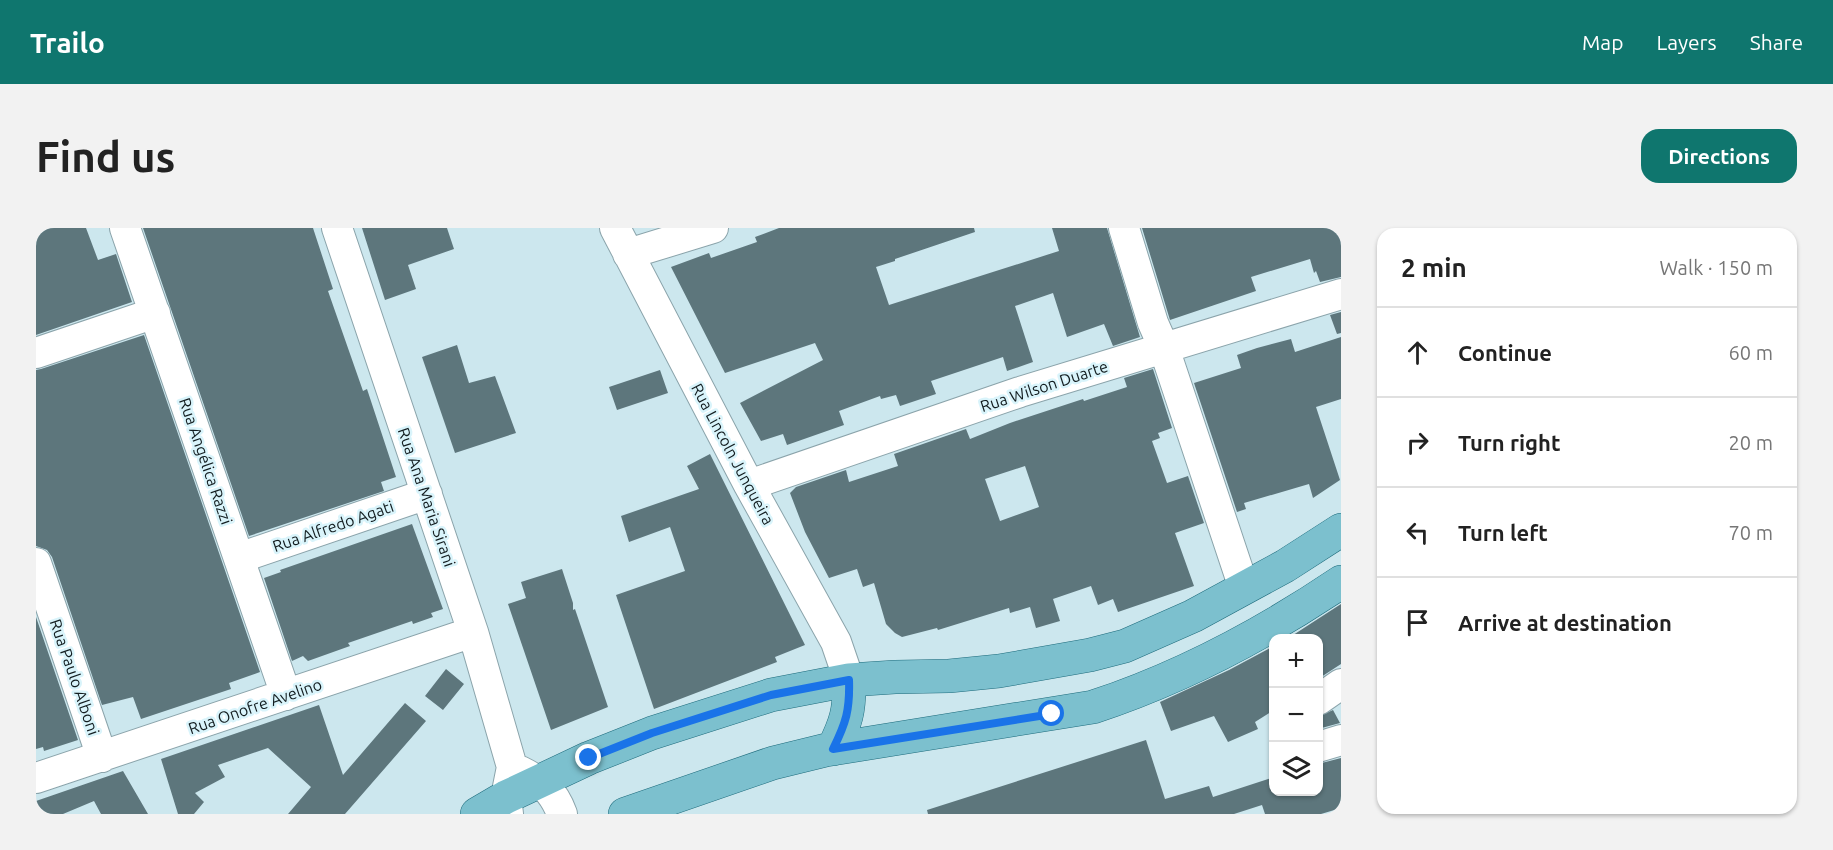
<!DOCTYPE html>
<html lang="en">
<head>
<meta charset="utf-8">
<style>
	:root { --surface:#fff; --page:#f2f2f2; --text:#222; --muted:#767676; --line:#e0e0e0; --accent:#0f766e }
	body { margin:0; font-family:Ubuntu,sans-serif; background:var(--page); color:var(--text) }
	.controls { position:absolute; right:18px; bottom:18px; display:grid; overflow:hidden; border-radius:12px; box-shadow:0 2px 4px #0004 }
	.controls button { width:54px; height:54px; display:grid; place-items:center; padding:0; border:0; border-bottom:2px solid var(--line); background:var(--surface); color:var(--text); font:30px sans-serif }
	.stop { position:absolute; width:18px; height:18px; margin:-14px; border:4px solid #1a73e8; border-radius:50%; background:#fff }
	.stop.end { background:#1a73e8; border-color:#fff; box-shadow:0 2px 6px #0008 }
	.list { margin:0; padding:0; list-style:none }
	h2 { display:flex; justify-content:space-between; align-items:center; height:78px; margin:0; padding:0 24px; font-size:26px }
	h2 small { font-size:20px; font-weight:400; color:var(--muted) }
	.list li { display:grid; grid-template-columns:39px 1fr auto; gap:18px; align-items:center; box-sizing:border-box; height:90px; padding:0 24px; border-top:2px solid var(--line) }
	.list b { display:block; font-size:22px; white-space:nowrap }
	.list em { font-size:20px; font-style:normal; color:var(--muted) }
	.icon { flex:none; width:33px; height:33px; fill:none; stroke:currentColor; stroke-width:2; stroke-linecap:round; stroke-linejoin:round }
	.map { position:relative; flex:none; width:1305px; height:586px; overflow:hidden; border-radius:18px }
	header { display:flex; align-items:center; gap:36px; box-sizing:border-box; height:84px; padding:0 30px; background:var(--accent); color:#fff }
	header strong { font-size:28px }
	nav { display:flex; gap:33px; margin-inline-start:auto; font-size:21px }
	.intro { display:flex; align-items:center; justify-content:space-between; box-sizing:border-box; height:144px; padding:0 36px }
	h1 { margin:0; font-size:42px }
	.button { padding:15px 27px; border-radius:18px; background:var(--accent); color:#fff; font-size:21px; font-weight:700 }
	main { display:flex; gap:36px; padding:0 36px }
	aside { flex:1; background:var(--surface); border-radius:18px; box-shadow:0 2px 4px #0004 }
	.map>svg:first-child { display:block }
	.building { fill:#5d767c; fill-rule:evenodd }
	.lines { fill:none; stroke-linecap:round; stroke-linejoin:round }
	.minor-casing { stroke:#8ba4ab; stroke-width:32 }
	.major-casing { stroke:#1e6b7c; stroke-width:34 }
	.minor { stroke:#fff; stroke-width:30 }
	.major { stroke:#7cc0ce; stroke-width:33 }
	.route { stroke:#1a73e8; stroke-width:8 }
	.labels { text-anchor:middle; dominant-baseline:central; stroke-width:5; stroke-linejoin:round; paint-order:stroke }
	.street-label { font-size:16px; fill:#121c1f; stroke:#d9f4fb }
</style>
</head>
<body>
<header>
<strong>Trailo</strong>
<nav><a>Map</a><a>Layers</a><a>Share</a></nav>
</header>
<div class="intro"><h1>Find us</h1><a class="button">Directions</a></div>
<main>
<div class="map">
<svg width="1305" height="586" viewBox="0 0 1305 586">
	<rect width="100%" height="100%" fill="#cce7ee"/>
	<path class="building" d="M 0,0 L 50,0 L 62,32 L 80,26 L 96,74 L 0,107 Z
		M 107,0 L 277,0 L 297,61 L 292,63 L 327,163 L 331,161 L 360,249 L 345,254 L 348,263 L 213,308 Z
		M 326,0 L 411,0 L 418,21 L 372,37 L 380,61 L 349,72 Z
		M 743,0 L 938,0 L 939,4 L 859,31 L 859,33 L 840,39 L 853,77 L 1023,23 L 1016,0 L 1071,0 L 1104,109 L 1077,118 L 1068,96 L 1031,109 L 1017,65 L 979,78 L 997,134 L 971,143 L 967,129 L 895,153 L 900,166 L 864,178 L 860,167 L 845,171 L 844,168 L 803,183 L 808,197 L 751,217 L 747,206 L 725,213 L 704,175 L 787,132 L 779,115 L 689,145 L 635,39 L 673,25 L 675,30 L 721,14 L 719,9 Z
		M 1106,0 L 1305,0 L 1305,49 L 1284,54 L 1280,43 L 1278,45 L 1274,31 L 1215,49 L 1220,63 L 1134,92 Z
		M 1305,84 L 1305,105 L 1301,106 L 1294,87 Z
		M 108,107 L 224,444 L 193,455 L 195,461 L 105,491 L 97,469 L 66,477 L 16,329 L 11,322 L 0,318 L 0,142 L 5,141 Z
		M 1305,109 L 1305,171 L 1280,179 L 1304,252 L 1277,270 L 1273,256 L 1208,275 L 1210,281 L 1201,284 L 1158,155 L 1205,140 L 1201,127 L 1221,120 L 1255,111 L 1259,124 Z
		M 421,117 L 433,155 L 459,148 L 480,205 L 419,225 L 386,129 Z
		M 1117,141 L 1136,200 L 1122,205 L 1124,210 L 1116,213 L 1131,255 L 1152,248 L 1168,295 L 1139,305 L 1158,358 L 1082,384 L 1077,371 L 1062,377 L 1055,358 L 1017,371 L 1024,393 L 1000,400 L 994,379 L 974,385 L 973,380 L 902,402 L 901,400 L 866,409 L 859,405 L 850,396 L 838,355 L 827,359 L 821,341 L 793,350 L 769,304 L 754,265 L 760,259 L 810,242 L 813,254 L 862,238 L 858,226 L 930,201 L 934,211 L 974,195 L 1047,171 L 1048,173 L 1091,159 L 1088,150 ZM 989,238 L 1003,279 L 964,293 L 949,251 Z
		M 624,142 L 632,165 L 581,182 L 573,159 Z
		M 674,226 L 769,417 L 739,429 L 741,434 L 618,481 L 580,367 L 649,343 L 634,299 L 593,314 L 585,288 L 663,261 L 651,238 Z
		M 376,296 L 407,381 L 395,385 L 397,389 L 377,396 L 376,393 L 312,415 L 314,418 L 272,433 L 267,428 L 256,433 L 228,350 L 245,344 L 244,342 Z
		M 526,341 L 537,375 L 537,382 L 539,381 L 572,479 L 515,502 L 472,376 L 490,370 L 485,354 Z
		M 1305,376 L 1305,436 L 1282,451 L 1282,411 L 1251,411 Z
		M 0,389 L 42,512 L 8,523 L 7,519 L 0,521 Z
		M 1238,418 L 1238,482 L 1219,494 L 1222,501 L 1192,514 L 1178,488 L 1135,503 L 1124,474 L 1193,442 Z
		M 410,441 L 428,456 L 407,482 L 389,468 Z
		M 369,475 L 390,493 L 309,586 L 252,586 L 275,559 L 232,520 L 182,537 L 189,549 L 159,565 L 168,574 L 158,586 L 142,586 L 125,531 L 283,477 L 307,547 Z
		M 1297,482 L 1304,495 L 1282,501 L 1282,489 Z
		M 1110,512 L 1129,571 L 1173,558 L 1177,569 L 1238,549 L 1238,564 L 1282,564 L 1282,536 L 1305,530 L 1305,580 L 1285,586 L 1229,586 L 1226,577 L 1198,586 L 892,586 L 891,582 Z
		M 87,543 L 112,586 L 65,586 L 58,573 L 27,586 L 0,586 L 0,573 Z"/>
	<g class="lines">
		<defs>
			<path id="minor" d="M 89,0 L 250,467
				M 301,0 L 437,404 L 476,539 L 470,569 L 472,586
				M 579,0 L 713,257 L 800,414 L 813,452
				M 1088,0 L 1117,95 L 1128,120 L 1208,360
				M 592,26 L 677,0
				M 0,125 L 119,85
				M 713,257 L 984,164 L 1305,66
				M 203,330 L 391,266
				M 0,335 L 66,529
				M 1282,472 L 1305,456
				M 1282,519 L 1305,512
				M 484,543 C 506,554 517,562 526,586
				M 0,550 L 437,404"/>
			<path id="major" d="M 797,521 C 810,495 814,482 813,452
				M 441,586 L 470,569 L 553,530 L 616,505 L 735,467 L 813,452 L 859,449 L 913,448 L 963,443 L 1054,427 L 1089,418 L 1157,388 L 1249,338 L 1305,302
				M 589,586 L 737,535 L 790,522 L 1057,479 C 1145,450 1228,406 1305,354"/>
		</defs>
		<use href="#minor" class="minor-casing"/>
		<use href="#major" class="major-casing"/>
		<use href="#minor" class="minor"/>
		<use href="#major" class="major"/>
	</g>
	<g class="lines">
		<path class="route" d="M 553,530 L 616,505 L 735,467 L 813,452 C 814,482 810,495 797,521 L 1016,486"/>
	</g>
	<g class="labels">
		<g class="street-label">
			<text transform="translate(1008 158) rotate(-18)">Rua Wilson Duarte</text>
			<text transform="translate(697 226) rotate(62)">Rua Lincoln Junqueira</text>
			<text transform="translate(170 233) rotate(71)">Rua Angélica Razzi</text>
			<text transform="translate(391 269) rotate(71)">Rua Ana Maria Sirani</text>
			<text transform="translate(297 298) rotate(-19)">Rua Alfredo Agati</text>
			<text transform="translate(39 449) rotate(71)">Rua Paulo Alboni</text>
			<text transform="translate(219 478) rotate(-19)">Rua Onofre Avelino</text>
		</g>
	</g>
</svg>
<div class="controls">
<button>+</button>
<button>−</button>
<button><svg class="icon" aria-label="layers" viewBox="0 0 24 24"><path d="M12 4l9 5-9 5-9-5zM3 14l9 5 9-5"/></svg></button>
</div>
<div class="stop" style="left:1016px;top:486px"></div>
<div class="stop end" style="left:553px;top:530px"></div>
</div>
<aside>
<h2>2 min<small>Walk · 150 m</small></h2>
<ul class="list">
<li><svg class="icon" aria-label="ahead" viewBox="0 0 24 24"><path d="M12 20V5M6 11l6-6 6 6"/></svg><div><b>Continue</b></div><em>60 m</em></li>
<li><svg class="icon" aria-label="right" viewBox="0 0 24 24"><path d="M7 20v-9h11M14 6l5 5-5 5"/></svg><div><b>Turn right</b></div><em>20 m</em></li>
<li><svg class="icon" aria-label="left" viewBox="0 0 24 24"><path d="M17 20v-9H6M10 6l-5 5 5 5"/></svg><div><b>Turn left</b></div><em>70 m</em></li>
<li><svg class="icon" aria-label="arrive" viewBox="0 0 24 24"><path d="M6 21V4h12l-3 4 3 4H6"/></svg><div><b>Arrive at destination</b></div></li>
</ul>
</aside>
</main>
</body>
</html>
